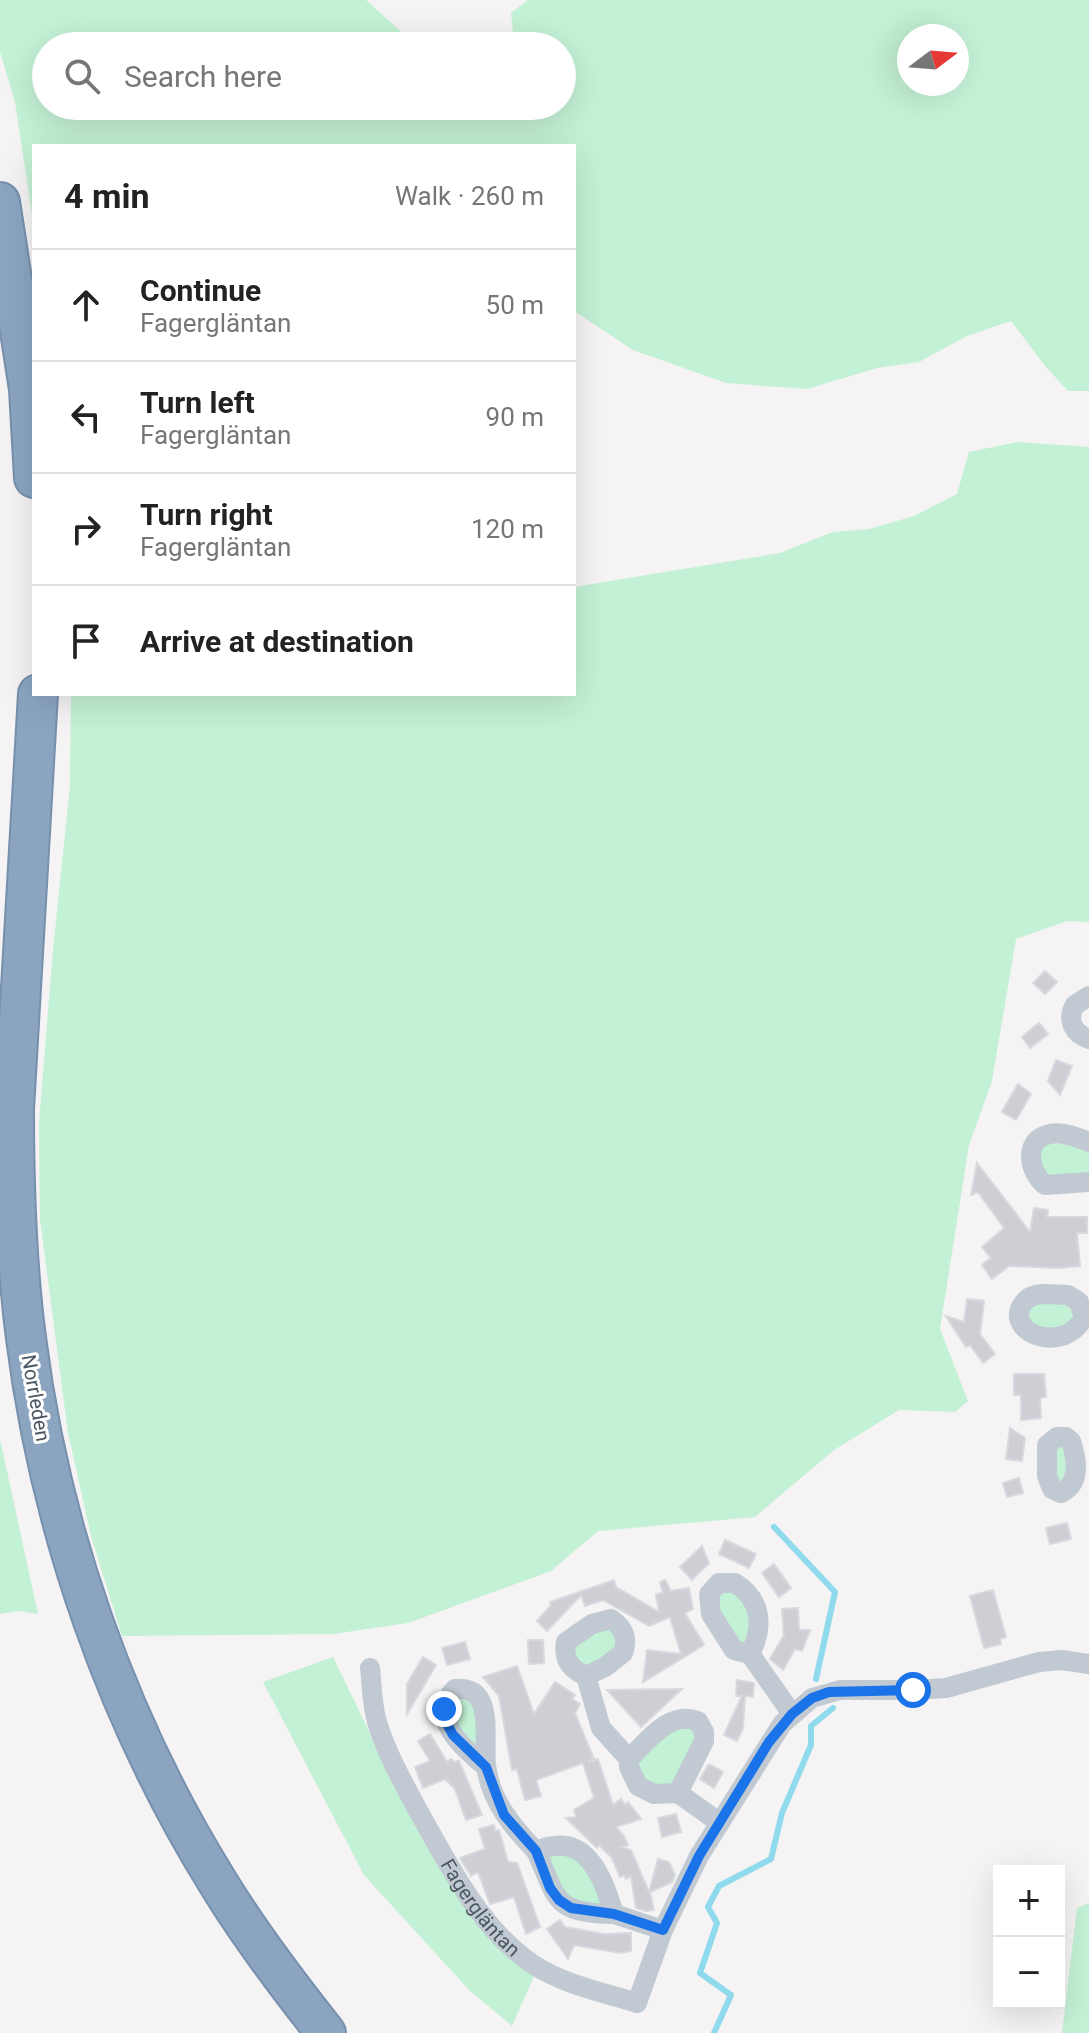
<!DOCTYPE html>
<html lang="en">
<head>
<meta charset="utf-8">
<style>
	:root { --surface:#fff; --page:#f6f6f6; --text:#222; --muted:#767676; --line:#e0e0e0 }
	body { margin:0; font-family:Roboto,sans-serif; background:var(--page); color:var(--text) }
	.controls { position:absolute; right:24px; bottom:24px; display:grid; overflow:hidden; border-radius:0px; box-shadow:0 8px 32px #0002 }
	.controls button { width:72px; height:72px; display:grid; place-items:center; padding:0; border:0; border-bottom:2px solid var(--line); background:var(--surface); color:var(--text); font:40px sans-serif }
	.compass { position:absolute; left:897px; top:24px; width:72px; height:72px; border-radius:50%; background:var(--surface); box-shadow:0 8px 32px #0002; rotate:74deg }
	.stop { position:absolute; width:24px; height:24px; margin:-18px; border:6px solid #1a73e8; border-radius:50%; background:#fff }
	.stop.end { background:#1a73e8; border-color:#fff; box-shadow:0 2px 8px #0008 }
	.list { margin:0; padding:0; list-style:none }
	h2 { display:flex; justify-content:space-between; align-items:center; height:104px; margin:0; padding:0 32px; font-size:34px }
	h2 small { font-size:26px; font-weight:400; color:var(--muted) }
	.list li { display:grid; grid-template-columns:52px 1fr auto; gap:24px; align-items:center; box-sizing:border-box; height:112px; padding:0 32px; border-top:2px solid var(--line) }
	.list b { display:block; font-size:30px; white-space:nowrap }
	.list p { margin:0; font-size:26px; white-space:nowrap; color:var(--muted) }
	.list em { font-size:26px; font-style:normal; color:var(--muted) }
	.icon { flex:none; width:44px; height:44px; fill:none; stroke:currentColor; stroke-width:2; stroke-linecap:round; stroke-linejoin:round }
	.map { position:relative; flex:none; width:1089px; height:2033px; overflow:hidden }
	.search { position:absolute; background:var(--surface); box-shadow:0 8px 32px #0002; left:32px; top:32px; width:544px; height:88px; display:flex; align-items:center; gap:20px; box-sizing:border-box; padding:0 28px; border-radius:44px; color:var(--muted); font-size:30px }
	.panel { position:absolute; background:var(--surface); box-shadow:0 8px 32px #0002; left:32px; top:144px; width:544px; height:552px; border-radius:0px }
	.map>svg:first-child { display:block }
	.green { fill:#c3f1d5; fill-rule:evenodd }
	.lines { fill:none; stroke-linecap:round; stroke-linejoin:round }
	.stream { stroke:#90daee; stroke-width:6 }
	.building { fill:#cdcfd5; stroke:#d7d9de; stroke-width:2 }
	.highway-casing { stroke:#7690ad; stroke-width:42 }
	.street { stroke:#c1cad2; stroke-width:20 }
	.highway { stroke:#8ba5c1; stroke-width:38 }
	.route { stroke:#1a73e8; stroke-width:10 }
	.labels { text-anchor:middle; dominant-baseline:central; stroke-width:6; stroke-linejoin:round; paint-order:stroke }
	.street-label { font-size:20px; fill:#4a5661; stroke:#fff }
</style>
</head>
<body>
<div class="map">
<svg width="1089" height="2033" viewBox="0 0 1089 2033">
	<rect width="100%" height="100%" fill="#f5f3f3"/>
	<path class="green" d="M 0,0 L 366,0 L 417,46 L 46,46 L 46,106 L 562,106 L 562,46 L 509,46 L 514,44 L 511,13 L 528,0 L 1089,0 L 1089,391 L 1068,391 L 1045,366 L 1011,321 L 967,336 L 919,362 L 877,368 L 807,389 L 726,383 L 633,350 L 574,311 L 574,146 L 34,146 L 34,228 L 15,102 L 0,52 ZM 909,36 L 957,36 L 957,84 L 909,84 Z
		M 1017,442 L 1089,447 L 1089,922 L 1067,921 L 1016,939 L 992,1081 L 969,1145 L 940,1329 L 968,1401 L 955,1412 L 899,1410 L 834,1450 L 755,1517 L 598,1531 L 551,1571 L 408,1623 L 333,1634 L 122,1636 L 91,1536 L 68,1433 L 40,1219 L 39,1123 L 53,950 L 70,785 L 71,694 L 574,694 L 574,587 L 780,553 L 833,532 L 869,529 L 914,516 L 957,494 L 969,452 Z
		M 1043,1141 L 1089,1148 L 1089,1179 L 1045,1182 L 1038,1145 Z
		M 1068,1300 L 1077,1321 L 1044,1331 L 1024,1315 L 1028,1304 Z
		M 0,1439 L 38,1614 L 20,1611 L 0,1614 Z
		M 1065,1440 L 1073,1471 L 1057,1487 L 1051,1444 Z
		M 723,1586 L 751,1607 L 748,1649 L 722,1627 L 716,1590 Z
		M 607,1624 L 620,1645 L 585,1670 L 568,1649 Z
		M 333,1657 L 416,1828 L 505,1953 L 535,1974 L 512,2026 L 469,1990 L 364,1875 L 263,1682 Z
		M 459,1695 L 476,1704 L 479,1754 L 451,1715 Z
		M 676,1722 L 701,1729 L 677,1790 L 642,1781 L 636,1756 Z
		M 553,1851 L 584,1860 L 607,1909 L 563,1899 L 548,1857 Z
		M 1089,1903 L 1089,2033 L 1062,2033 L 1077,1908 Z"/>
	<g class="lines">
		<path class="stream" d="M 774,1527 L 835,1592 L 816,1679
			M 714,2033 L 731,1995 L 700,1973 L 717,1923 L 708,1907 L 719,1886 L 771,1859 L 782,1813 L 811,1745 L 811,1726 L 833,1708"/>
	</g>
	<path class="building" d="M 1045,971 L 1057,982 L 1045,994 L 1033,983 Z
		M 1039,1023 L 1048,1034 L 1030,1048 L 1022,1037 Z
		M 1056,1060 L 1072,1066 L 1060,1095 L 1048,1081 Z
		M 1018,1084 L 1031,1094 L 1016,1120 L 1002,1112 Z
		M 977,1163 L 1030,1232 L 1034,1208 L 1048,1210 L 1047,1217 L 1087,1217 L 1087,1233 L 1077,1233 L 1080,1266 L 1058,1268 L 1009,1266 L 992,1279 L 982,1265 L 991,1258 L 982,1247 L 1004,1228 L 978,1192 L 971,1195 Z
		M 967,1299 L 984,1301 L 980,1334 L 995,1354 L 983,1363 L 970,1345 L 966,1347 L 946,1316 L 964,1322 Z
		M 1014,1374 L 1044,1374 L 1046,1397 L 1040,1398 L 1041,1418 L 1021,1420 L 1021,1395 L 1014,1395 Z
		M 1010,1428 L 1025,1438 L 1022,1461 L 1006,1459 Z
		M 1019,1478 L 1023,1493 L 1007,1497 L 1003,1483 Z
		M 1067,1523 L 1071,1539 L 1050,1544 L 1046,1528 Z
		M 725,1540 L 756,1554 L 749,1568 L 719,1554 Z
		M 702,1546 L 709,1563 L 692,1580 L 680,1567 Z
		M 774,1564 L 791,1588 L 779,1597 L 762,1573 Z
		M 614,1580 L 616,1587 L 659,1612 L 656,1594 L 663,1593 L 660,1582 L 665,1580 L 671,1591 L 689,1588 L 693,1609 L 685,1613 L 704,1645 L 643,1682 L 647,1650 L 681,1654 L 670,1617 L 649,1626 L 603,1600 L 585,1606 L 581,1595 L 547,1631 L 537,1621 L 551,1605 L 550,1602 Z
		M 993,1590 L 1006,1637 L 1000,1639 L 1001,1644 L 984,1648 L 970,1596 Z
		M 798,1608 L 799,1630 L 810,1630 L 802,1651 L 795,1649 L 783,1670 L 770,1659 L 784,1635 L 782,1609 Z
		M 528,1640 L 543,1640 L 544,1663 L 529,1664 Z
		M 465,1642 L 470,1659 L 447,1665 L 442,1648 Z
		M 423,1657 L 436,1665 L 407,1714 L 407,1684 Z
		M 517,1666 L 534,1714 L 555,1682 L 575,1695 L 572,1699 L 580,1704 L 575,1713 L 594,1759 L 588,1762 L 598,1759 L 613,1805 L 621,1799 L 625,1805 L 628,1802 L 641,1819 L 616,1827 L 624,1836 L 628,1845 L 621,1847 L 631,1850 L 649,1892 L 658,1859 L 669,1862 L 675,1875 L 672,1882 L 650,1892 L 654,1910 L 646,1911 L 636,1908 L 631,1876 L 626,1879 L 624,1875 L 620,1877 L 612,1858 L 599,1845 L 597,1848 L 566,1818 L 576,1817 L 574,1810 L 594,1798 L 583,1763 L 536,1780 L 541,1796 L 525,1800 L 517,1769 L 512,1770 L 499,1696 L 483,1677 Z
		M 737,1680 L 754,1683 L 753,1697 L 745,1696 L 743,1728 L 737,1741 L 724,1735 L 742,1696 L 736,1696 Z
		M 682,1689 L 641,1727 L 607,1690 Z
		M 430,1734 L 447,1762 L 451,1759 L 454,1762 L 459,1761 L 482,1815 L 466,1820 L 455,1789 L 445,1779 L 423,1788 L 415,1767 L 430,1761 L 418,1741 Z
		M 709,1764 L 723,1772 L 714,1788 L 700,1779 Z
		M 676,1814 L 681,1832 L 662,1837 L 658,1818 Z
		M 494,1825 L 495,1831 L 499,1830 L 508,1862 L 517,1863 L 540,1927 L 526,1934 L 514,1897 L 490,1904 L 478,1872 L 471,1876 L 460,1858 L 485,1849 L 479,1829 Z
		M 560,1920 L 565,1927 L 604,1934 L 631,1933 L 631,1951 L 620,1953 L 574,1945 L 568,1959 L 547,1929 Z"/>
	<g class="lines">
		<defs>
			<path id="highway" d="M 0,202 L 29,389 L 34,478
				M 38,694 L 14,1109 C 14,1185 16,1262 26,1338 C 50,1528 116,1718 217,1881 C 249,1934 287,1984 326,2033"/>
		</defs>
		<use href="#highway" class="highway-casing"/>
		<g class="street">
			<path d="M 1089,996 L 1075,1005 C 1066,1020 1074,1034 1089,1039"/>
			<path d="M 1089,1142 C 1079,1138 1062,1131 1050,1134 C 1023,1139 1028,1171 1045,1185 L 1089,1182"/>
			<path d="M 1044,1294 L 1068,1295 L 1079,1302 L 1084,1317 C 1065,1355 1005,1334 1022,1305 C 1027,1297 1035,1294 1044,1294 Z"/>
			<path d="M 1057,1437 L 1066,1437 L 1071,1441 C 1077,1459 1081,1483 1061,1493 L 1052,1489 L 1047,1476 L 1047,1445 Z"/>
			<path d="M 750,1654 L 734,1650 L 711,1614 L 709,1594 L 719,1583 L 735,1583 C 762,1600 764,1627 750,1654 L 792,1714"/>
			<path id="s1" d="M 370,1668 C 372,1686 372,1705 377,1722 C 387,1755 405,1786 421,1816 C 451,1869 482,1931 534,1965 C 565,1985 603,1992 637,2003 L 663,1930 L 699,1856 L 782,1724 L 812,1698 L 840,1690 L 913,1690 L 946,1688 L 1039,1662 L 1062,1660 L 1089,1664"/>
			<path d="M 586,1676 C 570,1669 563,1659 566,1642 L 592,1624 L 611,1619 C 624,1628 628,1639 623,1653 L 605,1667 L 586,1676 L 601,1728 L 629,1759 L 629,1767 L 638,1786 L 654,1794 L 678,1793 L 720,1823"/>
			<path d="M 629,1759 C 648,1741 669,1710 698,1721 L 704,1732 L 704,1741 L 678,1793"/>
			<path d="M 486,1767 C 464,1749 426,1717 455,1689 C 467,1688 476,1691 481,1702 C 489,1720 484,1746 486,1765 C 490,1800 513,1828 536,1851 C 586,1830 602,1875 614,1914 L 663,1930"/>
			<path d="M 536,1851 C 558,1899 552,1913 614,1914"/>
		</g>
		<use href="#highway" class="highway"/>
	</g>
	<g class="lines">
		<path class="route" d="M 444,1709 L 446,1722 L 453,1735 L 486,1767 L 504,1815 L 536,1851 L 550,1888 L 559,1900 L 571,1908 L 614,1914 L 663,1930 L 699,1856 L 769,1742 L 792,1714 L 812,1698 L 829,1692 L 913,1690"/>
	</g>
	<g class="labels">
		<g class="street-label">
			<text transform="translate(36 1398) rotate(80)">Norrleden</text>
			<text stroke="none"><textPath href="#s1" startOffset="268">Fagergläntan</textPath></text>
		</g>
	</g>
</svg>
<div class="controls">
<button>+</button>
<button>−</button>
</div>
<svg class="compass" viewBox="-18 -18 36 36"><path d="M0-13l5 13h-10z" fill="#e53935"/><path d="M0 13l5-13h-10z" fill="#767676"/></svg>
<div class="stop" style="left:913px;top:1690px"></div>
<div class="stop end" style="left:444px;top:1709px"></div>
<div class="search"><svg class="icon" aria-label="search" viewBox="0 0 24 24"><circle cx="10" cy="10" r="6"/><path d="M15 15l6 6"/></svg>Search here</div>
<section class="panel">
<h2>4 min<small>Walk · 260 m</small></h2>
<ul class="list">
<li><svg class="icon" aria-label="ahead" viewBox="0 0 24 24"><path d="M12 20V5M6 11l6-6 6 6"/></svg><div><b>Continue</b><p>Fagergläntan</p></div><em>50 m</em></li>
<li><svg class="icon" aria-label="left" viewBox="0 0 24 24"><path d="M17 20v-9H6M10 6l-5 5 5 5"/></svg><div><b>Turn left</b><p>Fagergläntan</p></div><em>90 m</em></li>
<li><svg class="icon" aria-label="right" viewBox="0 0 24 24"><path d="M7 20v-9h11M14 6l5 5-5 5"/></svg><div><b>Turn right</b><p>Fagergläntan</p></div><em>120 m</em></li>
<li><svg class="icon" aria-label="arrive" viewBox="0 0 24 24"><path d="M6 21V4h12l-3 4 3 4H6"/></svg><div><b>Arrive at destination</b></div></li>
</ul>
</section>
</div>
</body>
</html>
